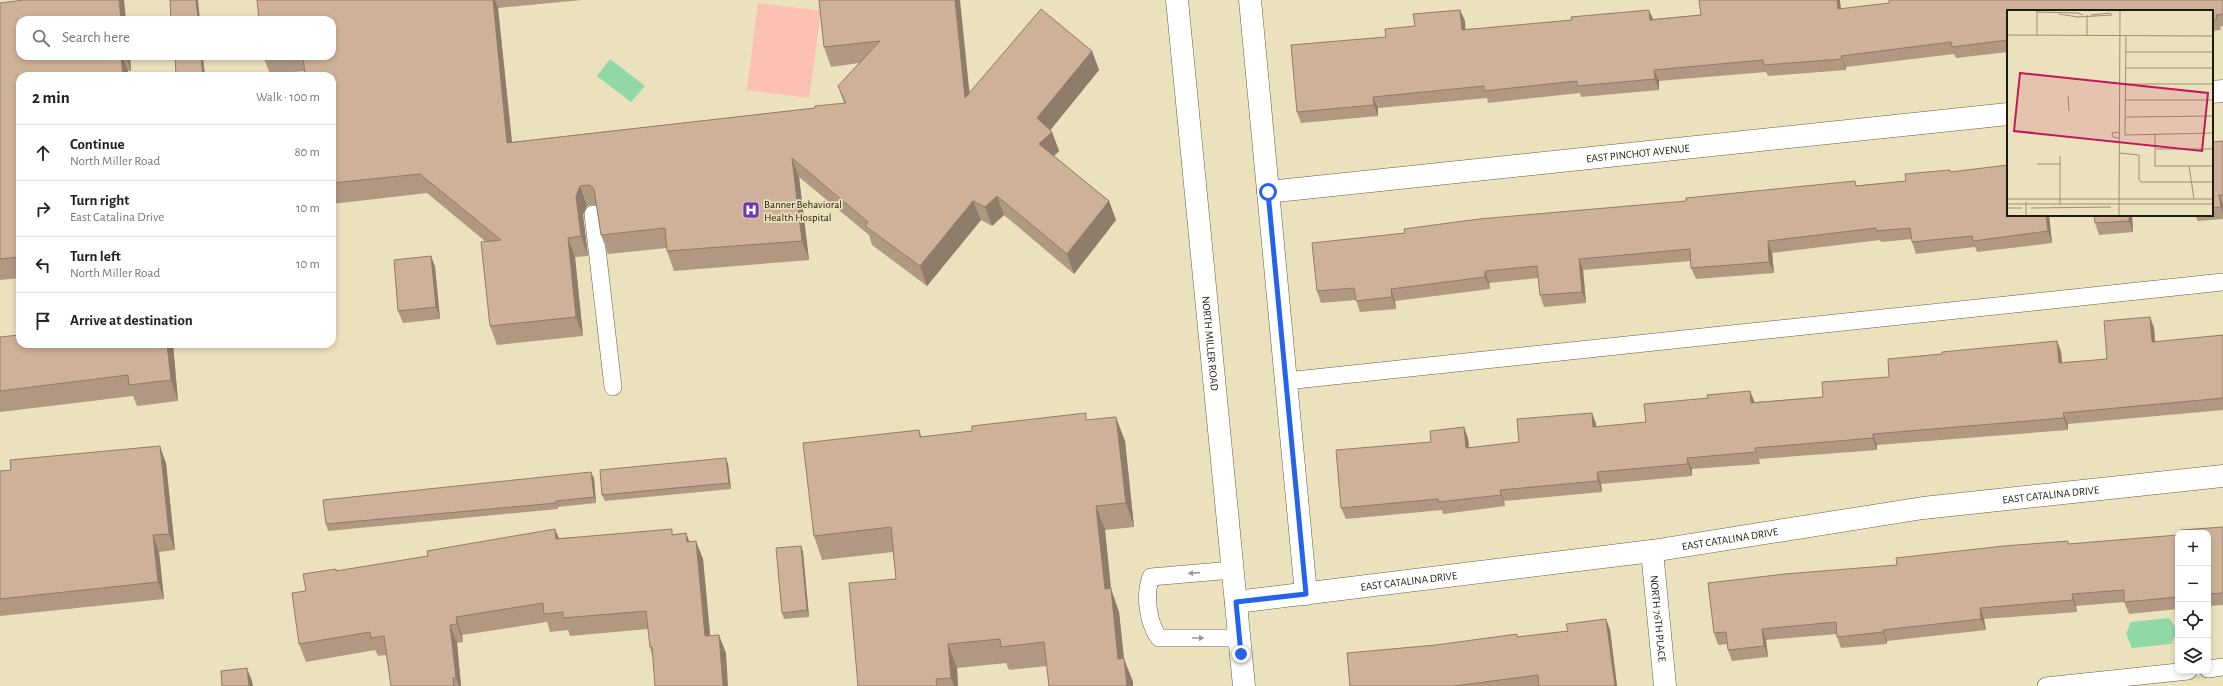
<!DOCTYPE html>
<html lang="en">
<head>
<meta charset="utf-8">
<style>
	:root { --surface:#fff; --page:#f2f2f2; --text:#222; --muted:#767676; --line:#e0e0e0 }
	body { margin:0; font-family:"Alegreya Sans",sans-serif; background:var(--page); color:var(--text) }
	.controls { position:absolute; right:12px; bottom:12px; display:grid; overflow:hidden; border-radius:8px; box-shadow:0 2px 6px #0003 }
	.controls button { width:36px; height:36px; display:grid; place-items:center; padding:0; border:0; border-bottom:1px solid var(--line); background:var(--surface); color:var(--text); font:20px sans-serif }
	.stop { position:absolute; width:12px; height:12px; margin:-9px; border:3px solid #2563eb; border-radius:50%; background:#fff }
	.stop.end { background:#2563eb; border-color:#fff; box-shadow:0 1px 4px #0008 }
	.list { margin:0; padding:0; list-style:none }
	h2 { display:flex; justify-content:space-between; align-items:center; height:52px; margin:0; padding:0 16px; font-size:17px }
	h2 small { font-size:13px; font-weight:400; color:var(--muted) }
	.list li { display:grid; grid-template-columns:26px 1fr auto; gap:12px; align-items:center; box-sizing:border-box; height:56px; padding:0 16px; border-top:1px solid var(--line) }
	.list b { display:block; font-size:15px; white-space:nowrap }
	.list p { margin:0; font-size:13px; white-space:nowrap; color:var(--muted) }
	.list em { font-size:13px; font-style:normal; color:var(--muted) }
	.icon { flex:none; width:22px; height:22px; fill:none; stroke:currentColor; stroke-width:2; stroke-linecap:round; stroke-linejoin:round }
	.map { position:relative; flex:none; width:2223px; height:686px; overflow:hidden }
	.search { position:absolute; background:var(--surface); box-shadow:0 2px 6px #0003; left:16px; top:16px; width:320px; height:44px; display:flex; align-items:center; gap:10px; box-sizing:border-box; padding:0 14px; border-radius:12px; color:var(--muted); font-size:15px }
	.panel { position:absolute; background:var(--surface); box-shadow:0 2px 6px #0003; left:16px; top:72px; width:320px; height:276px; border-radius:12px }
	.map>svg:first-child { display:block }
	.green { fill:#fbbfb3 }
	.water { fill:#91d8a9 }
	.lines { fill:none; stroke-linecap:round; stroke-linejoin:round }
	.service-casing { stroke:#695f3f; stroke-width:18 }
	.minor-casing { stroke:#695f3f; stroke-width:23 }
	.tertiary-casing { stroke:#695f3f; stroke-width:23 }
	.service { stroke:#fff; stroke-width:17 }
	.minor { stroke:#fff; stroke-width:22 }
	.tertiary { stroke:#fff; stroke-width:22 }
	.wall { fill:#b19883 }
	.shaded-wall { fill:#907c6a }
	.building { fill:#ceb198; stroke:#907c6a }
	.oneway { fill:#9a9892 }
	.route { stroke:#2563eb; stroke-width:5 }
	.labels { text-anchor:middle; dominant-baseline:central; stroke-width:3.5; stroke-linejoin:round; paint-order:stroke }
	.street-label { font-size:11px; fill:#1e1a0d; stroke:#ebe1bd }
	.poi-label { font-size:11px; fill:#1e1a0d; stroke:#ebe1bd; text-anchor:start }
	.inset-road { fill:none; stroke:#999177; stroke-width:1 }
	.view { fill:#c2185b; fill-opacity:0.15; stroke:#c2185b; stroke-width:2 }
	.inset-edge { fill:none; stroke:#1e1a0d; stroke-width:2 }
</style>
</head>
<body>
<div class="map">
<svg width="2223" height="686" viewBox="0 0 2223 686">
	<rect width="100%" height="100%" fill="#ebe1bd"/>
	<path class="green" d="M 758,3 L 821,11 L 809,98 L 747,90 Z"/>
	<path class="water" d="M 610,59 L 645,86 L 631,102 L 597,76 Z
		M 2169,618 L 2176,628 L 2177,632 L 2171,644 L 2132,648 L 2126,634 L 2131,622 Z"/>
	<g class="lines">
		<defs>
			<path id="service" d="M 593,214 L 613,387
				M 1286,381 L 2223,282
				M 1232,570 L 1151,577 C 1144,595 1148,623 1159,638 L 1239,638
				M 2208,669 L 2223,667
				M 2046,686 L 2188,671"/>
			<g id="minor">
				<path d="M 1250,0 L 1306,594"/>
				<path d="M 2212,92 L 2223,91"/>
				<path id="s1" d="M 1268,192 L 2008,114"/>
				<path id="s2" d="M 1652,551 L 1665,686"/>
				<path id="s3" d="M 1236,602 L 1652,551 L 1923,508 L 2223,476"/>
			</g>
			<g id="tertiary">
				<path id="s4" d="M 1177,0 L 1244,686"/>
			</g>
		</defs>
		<use href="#service" class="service-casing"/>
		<use href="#minor" class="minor-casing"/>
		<use href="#tertiary" class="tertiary-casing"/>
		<use href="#service" class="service"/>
		<use href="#minor" class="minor"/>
		<use href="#tertiary" class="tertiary"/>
	</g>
	<path class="wall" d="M 24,0 L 20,56 L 130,56 L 131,71 L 128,71 L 128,76 L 20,76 L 20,278 L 0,280 L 0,3 Z
		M 257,0 L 582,0 L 498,8 L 512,142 L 815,108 L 844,103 L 838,86 L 859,63 L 831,67 L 824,47 L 819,0 L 969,93 L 1092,51 L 1099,70 L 1050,130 L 1052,132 L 1059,151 L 1054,156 L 1109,201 L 1116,220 L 1074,274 L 1004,215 L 992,226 L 981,220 L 927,286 L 872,245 L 869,235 L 799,177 L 809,260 L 674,271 L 667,251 L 667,248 L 608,254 L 601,235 L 596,205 L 587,206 L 583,215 L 588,256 L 575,257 L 583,336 L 497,345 L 490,326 L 486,242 L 427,193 L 332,204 L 332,76 L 305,71 L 270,74 L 263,56 L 332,56 Z
		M 2223,0 L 2223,26 L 2220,27 L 2221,30 L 2212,31 L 2212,11 L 2008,11 L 2008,52 L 1956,58 L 1954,54 L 1846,67 L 1846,70 L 1768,76 L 1766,72 L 1659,81 L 1659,90 L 1581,97 L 1580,93 L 1488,103 L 1487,98 L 1378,108 L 1378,116 L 1301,123 L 1297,112 L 1386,37 L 1460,10 L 1465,21 L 1465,29 L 1653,19 L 1840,2 L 1841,9 Z
		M 2223,141 L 2223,219 L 2198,221 L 2195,215 L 2212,215 L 2212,142 Z
		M 1950,170 L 1950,172 L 2049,215 L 2052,243 L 1977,252 L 1975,247 L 1916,254 L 1912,242 L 1912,239 L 1881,242 L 1880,240 L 1772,253 L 1774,273 L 1696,279 L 1691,268 L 1691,261 L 1583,270 L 1586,303 L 1544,307 L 1540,295 L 1538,278 L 1489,283 L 1490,289 L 1395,301 L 1396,309 L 1360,312 L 1356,300 L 1321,303 L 1317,291 L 1405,233 L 1686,201 L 1906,181 Z
		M 2132,215 L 2133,232 L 2099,235 L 2095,223 Z
		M 431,256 L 435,267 L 440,319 L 403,323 L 398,311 Z
		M 2150,317 L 2154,328 L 2155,342 L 2223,335 L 2223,410 L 2068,424 L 2068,430 L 1877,445 L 1877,450 L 1759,459 L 1760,464 L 1692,469 L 1692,476 L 1601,484 L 1602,492 L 1504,501 L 1505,506 L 1443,514 L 1442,510 L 1346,519 L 1341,508 L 1431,442 L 1468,438 L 1469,448 L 1519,442 L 1592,413 L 1596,424 L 1596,427 L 1646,422 L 1755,402 L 1823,397 L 1889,377 L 1942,354 L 2057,341 L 2061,352 L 2062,363 L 2107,359 Z
		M 0,337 L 173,344 L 178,401 L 137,406 L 133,396 L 0,412 Z
		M 1088,420 L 1125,441 L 1134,527 L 1105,530 L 1111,589 L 1119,612 L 1124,659 L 1133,682 L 1133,686 L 1049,686 L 1047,666 L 1009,670 L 1006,663 L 957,668 L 958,686 L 858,686 L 896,579 L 893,552 L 822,560 L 814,536 L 919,430 L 922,437 Z
		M 166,463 L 175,550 L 159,552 L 164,599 L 0,616 L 0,471 L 11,470 Z
		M 728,464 L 731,489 L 605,501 L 602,495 Z
		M 594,478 L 596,503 L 558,507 L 558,509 L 328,531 L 326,524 Z
		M 2223,527 L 2223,605 L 2208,606 L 2208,533 Z
		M 555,529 L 559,538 L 673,534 L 686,533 L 689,541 L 703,559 L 710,635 L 726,653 L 652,655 L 650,647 L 648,629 L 570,636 L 568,630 L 550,632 L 547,622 L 462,635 L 463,642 L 457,643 L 461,686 L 391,686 L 386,655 L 378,656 L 375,650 L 306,662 L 299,644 L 306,591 L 336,569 L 337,571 L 428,556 Z
		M 2178,535 L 2178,609 L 2129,614 L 2124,602 L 2076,606 L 2077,612 L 1984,619 L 1986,630 L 1887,641 L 1887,644 L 1841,648 L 1837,637 L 1837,634 L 1766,640 L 1768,657 L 1732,661 L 1728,650 L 1727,644 L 1718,645 L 1714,633 L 1897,565 L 2069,544 Z
		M 801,546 L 803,552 L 809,617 L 784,619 L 782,613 Z
		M 1606,619 L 1610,630 L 1617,686 L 1350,686 L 1436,645 L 1518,637 L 1568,631 Z"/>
	<path class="shaded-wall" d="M 119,0 L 124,0 L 126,20 L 121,20 Z
		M 196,0 L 198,0 L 200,20 L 198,20 Z
		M 493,0 L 495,0 L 498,8 L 514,162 L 507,143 Z
		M 955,0 L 960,0 L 972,117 L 965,98 Z
		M 1837,0 L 1840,0 L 1840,2 L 1842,20 L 1838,9 Z
		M 1460,10 L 1465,21 L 1466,41 L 1462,30 Z
		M 1649,10 L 1654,21 L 1650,20 Z
		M 1092,51 L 1099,70 L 1044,138 L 1037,118 Z
		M 121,56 L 122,56 L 128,71 L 128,76 L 123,76 Z
		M 126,56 L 130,56 L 131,71 Z
		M 201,56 L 203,56 L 205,76 L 203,76 Z
		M 1841,56 L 1846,67 L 1846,70 L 1842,59 Z
		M 1654,70 L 1659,81 L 1659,90 L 1655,79 Z
		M 1373,97 L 1378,108 L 1378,116 L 1374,105 Z
		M 1052,132 L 1059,151 L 1046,164 L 1039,144 Z
		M 792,158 L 799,177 L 809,260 L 802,241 Z
		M 580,186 L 587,206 L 583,215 L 588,256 L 581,236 L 576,196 Z
		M 2219,195 L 2223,205 L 2223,213 L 2221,207 Z
		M 997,196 L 1004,215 L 992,226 L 985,207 Z
		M 973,201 L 981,220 L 927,286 L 920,266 Z
		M 1109,201 L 1116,220 L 1074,274 L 1067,254 Z
		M 2046,215 L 2049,215 L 2052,243 L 2048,231 Z
		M 2129,215 L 2132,215 L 2133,232 L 2129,221 Z
		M 568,238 L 575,257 L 583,336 L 576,317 Z
		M 1768,241 L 1772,253 L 1774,273 L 1769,262 Z
		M 431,256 L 435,267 L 440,319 L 436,307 Z
		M 1579,259 L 1583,270 L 1586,303 L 1582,292 Z
		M 1485,271 L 1489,283 L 1490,289 L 1485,277 Z
		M 1391,289 L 1395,301 L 1396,309 L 1392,297 Z
		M 2150,317 L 2154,328 L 2156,353 L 2152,342 Z
		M 2057,341 L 2061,352 L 2063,375 L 2059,363 Z
		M 167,344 L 173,344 L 178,401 L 171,380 Z
		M 1750,391 L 1755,403 L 1751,403 Z
		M 1592,413 L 1596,424 L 1597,438 L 1593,427 Z
		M 2063,413 L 2068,424 L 2068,430 L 2064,418 Z
		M 1116,417 L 1125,441 L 1134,527 L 1126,503 Z
		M 1464,427 L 1468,438 L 1470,460 L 1466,448 Z
		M 1873,434 L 1877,445 L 1877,450 L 1873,438 Z
		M 160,446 L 166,463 L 175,550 L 169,534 Z
		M 726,458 L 728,464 L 731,489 L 729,483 Z
		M 1687,458 L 1692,469 L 1692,476 L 1688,464 Z
		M 591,472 L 594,478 L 596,503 L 594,497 Z
		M 1597,472 L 1601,484 L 1602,492 L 1598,481 Z
		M 1500,490 L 1504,501 L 1505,506 L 1501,495 Z
		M 1096,506 L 1105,530 L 1111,589 L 1119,612 L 1124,659 L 1133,682 L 1133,686 L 1127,686 L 1118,659 L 1105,589 Z
		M 555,529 L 562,547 L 556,539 Z
		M 686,533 L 693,551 L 687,542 Z
		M 153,535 L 159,552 L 164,599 L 158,582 Z
		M 696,541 L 703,559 L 712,654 L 705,636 Z
		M 801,546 L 803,552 L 809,617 L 807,610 Z
		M 2072,594 L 2076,606 L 2077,612 L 2073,600 Z
		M 1980,608 L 1984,619 L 1986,630 L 1981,619 Z
		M 456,617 L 462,635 L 463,642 L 457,624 Z
		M 1606,619 L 1610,630 L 1617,686 L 1615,686 Z
		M 450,625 L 457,643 L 461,686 L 459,686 L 456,678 Z
		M 1762,629 L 1766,640 L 1768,657 L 1764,646 Z
		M 1883,630 L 1887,641 L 1887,644 L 1883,632 Z
		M 719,635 L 726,653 L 728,686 L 723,686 Z
		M 948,644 L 957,668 L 958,686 L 954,686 L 951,678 Z
		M 247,668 L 252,681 L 253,686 L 249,686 Z"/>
	<path class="building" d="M 24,0 L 119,0 L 121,20 L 20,20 L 20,56 L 121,56 L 123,76 L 20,76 L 20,257 L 0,259 L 0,3 Z
		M 170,0 L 196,0 L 198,20 L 171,20 Z
		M 257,0 L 493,0 L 507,143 L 815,108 L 815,106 L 846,103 L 838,86 L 880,41 L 824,47 L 819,0 L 955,0 L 965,98 L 1041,9 L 1092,51 L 1037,118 L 1052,132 L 1039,144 L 1109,201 L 1067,254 L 997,196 L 985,207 L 973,201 L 920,266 L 865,226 L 868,222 L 792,158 L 802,241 L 667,251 L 665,228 L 601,235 L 594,189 L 590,185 L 580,186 L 576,196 L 581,236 L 568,238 L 576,317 L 490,326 L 481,242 L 501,240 L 420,174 L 332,183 L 332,76 L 305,76 L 303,56 L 332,56 L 332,20 L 259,20 Z
		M 1699,0 L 1837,0 L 1838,9 L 1889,3 L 1889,0 L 2223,0 L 2223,14 L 2216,15 L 2217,19 L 2212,19 L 2212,11 L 2008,11 L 2008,40 L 1952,47 L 1951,42 L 1841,56 L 1842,59 L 1764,65 L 1763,60 L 1654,70 L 1655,79 L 1577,86 L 1577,81 L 1484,91 L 1484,86 L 1373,97 L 1374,105 L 1297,112 L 1291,45 L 1386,37 L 1385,29 L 1415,26 L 1413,14 L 1460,10 L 1462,30 L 1572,20 L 1571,17 L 1649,10 L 1650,20 L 1701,15 Z
		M 175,56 L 201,56 L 203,76 L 176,76 Z
		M 2223,141 L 2223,195 L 2219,195 L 2221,207 L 2212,208 L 2212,142 Z
		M 2008,165 L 2008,215 L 2046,215 L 2048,231 L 1973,241 L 1972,236 L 1912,242 L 1910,228 L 1876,231 L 1876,228 L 1768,241 L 1769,262 L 1691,268 L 1690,249 L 1579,259 L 1582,292 L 1540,295 L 1537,266 L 1485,271 L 1485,277 L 1391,289 L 1392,297 L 1356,301 L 1354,288 L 1317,291 L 1312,243 L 1405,233 L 1404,229 L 1479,219 L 1686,201 L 1686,198 L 1855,181 L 1856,186 L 1906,181 L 1905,174 L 1950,170 L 1950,172 Z
		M 2094,215 L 2129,215 L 2129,221 L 2095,223 Z
		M 431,256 L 436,307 L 398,311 L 394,260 Z
		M 2150,317 L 2152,342 L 2223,335 L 2223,398 L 2063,413 L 2064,418 L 1873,434 L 1873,438 L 1755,448 L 1756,452 L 1687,458 L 1688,464 L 1597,472 L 1598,481 L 1500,490 L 1501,495 L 1439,502 L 1438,499 L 1341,508 L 1336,450 L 1431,442 L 1430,431 L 1464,427 L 1466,448 L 1519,442 L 1517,419 L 1592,413 L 1593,427 L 1646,422 L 1644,404 L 1708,398 L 1707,395 L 1750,391 L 1751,403 L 1823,397 L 1822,382 L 1889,377 L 1888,359 L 1942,354 L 1942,352 L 2057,341 L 2059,363 L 2107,359 L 2104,321 Z
		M 20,335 L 20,344 L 167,344 L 171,380 L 129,385 L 128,375 L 0,391 L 0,337 Z
		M 1086,413 L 1086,420 L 1116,417 L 1126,503 L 1096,506 L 1105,589 L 1111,588 L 1118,659 L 1124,658 L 1127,686 L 1049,686 L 1044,642 L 1001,647 L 1000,639 L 948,644 L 951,678 L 936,679 L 937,686 L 858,686 L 849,583 L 896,579 L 891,527 L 814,536 L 803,443 L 919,430 L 920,437 L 972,431 L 972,426 Z
		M 160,446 L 169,534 L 153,535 L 158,582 L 0,599 L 0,471 L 11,470 L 10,460 Z
		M 726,458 L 729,483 L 602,495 L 600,470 Z
		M 591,472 L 594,497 L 556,501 L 556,503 L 326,524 L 323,500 Z
		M 2223,527 L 2223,593 L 2208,594 L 2208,533 L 2181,533 L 2181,530 Z
		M 555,529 L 556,539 L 672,529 L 672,535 L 686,533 L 687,542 L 696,541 L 705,636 L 719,635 L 723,686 L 655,686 L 652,647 L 650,647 L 646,611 L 563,618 L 563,612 L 544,614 L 543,603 L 456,617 L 457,624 L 450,625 L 456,678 L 453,678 L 454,686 L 391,686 L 384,636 L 371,638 L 370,632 L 299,644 L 292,593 L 306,591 L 303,574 L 336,569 L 336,571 L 428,556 L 427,551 Z
		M 2178,535 L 2178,597 L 2124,602 L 2124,590 L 2072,594 L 2073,600 L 1980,608 L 1981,619 L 1883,630 L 1883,632 L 1837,637 L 1836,622 L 1762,629 L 1764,646 L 1728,650 L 1726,632 L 1714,633 L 1708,583 L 1785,574 L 1897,565 L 1896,558 L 2004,546 L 2068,541 L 2068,544 Z
		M 801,546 L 807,610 L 782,613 L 776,548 Z
		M 1606,619 L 1615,686 L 1539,686 L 1538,675 L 1454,686 L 1350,686 L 1347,653 L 1436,645 L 1517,634 L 1517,637 L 1568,631 L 1566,624 Z
		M 247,668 L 249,686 L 222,686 L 221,671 Z"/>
	<defs><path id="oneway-solid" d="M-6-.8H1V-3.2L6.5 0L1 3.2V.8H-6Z"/></defs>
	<g class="oneway">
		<use href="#oneway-solid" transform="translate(1194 573) rotate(175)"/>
		<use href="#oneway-solid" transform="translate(1198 638)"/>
	</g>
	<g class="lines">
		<path class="route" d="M 1241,654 L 1236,602 L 1306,594 L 1268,192"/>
	</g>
	<defs>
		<symbol id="hospital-square" viewBox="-11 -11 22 22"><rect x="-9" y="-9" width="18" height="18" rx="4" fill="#703bb1" stroke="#ebe1bd"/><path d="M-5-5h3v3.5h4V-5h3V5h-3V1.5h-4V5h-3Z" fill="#fff"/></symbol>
	</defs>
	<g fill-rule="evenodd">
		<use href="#hospital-square" x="741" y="200" width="20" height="20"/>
	</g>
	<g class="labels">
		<g class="street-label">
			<text stroke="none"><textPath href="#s1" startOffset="372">EAST PINCHOT AVENUE</textPath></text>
			<text stroke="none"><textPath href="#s4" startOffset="345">NORTH MILLER ROAD</textPath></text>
			<text stroke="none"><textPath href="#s3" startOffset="822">EAST CATALINA DRIVE</textPath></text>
			<text stroke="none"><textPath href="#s3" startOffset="498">EAST CATALINA DRIVE</textPath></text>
			<text stroke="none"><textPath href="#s3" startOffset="174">EAST CATALINA DRIVE</textPath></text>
			<text stroke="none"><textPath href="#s2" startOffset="68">NORTH 76TH PLACE</textPath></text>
		</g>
		<g class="poi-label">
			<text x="764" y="204">Banner Behavioral<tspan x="764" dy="13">Health Hospital</tspan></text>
		</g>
	</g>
	<g transform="translate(2007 10)">
		<rect width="206" height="206" fill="#ebe1bd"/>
		<path class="inset-road" d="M 30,2 L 71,3 L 76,5M 52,4 L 71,7 L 105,5 L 103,3 L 84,5M 80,5 L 80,26M 0,25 L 206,26M 30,25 L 30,0M 119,42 L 206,42M 119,58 L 206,58M 119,74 L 206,74M 61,86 L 62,101M 119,90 L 206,90M 119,107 L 206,106M 148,124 L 148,156 L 206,156M 118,125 L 119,26M 118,125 L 206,123M 112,128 L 106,127 L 105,123 L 112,122M 148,139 L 206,139M 112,143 L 132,145 L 132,169 L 134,172 L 206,172M 53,146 L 53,194M 30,154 L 53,154M 182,156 L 187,189M 0,189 L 206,189M 0,194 L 206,194M 0,198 L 15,198M 24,198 L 104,197M 19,206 L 19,192M 112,206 L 113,0"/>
		<path class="view" d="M 13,63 L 201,83 L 195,141 L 7,121 Z"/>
		<rect width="206" height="206" class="inset-edge"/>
	</g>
</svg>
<div class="controls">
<button>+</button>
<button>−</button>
<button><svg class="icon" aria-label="locate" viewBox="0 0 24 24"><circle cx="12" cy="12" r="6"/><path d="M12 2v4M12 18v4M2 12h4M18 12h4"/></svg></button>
<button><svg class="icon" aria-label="layers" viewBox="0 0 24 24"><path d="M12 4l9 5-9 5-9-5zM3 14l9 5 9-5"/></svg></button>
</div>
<div class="stop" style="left:1268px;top:192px"></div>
<div class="stop end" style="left:1241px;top:654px"></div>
<div class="search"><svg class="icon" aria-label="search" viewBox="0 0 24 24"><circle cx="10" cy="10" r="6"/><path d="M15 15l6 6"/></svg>Search here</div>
<section class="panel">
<h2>2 min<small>Walk · 100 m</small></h2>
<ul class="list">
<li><svg class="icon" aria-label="ahead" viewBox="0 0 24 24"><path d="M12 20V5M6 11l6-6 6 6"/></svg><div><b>Continue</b><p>North Miller Road</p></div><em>80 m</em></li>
<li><svg class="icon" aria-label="right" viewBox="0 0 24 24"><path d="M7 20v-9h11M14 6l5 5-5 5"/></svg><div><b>Turn right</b><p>East Catalina Drive</p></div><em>10 m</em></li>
<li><svg class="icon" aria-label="left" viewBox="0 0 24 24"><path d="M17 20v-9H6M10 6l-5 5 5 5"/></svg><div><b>Turn left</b><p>North Miller Road</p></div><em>10 m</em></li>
<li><svg class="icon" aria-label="arrive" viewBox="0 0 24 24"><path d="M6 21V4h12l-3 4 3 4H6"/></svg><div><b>Arrive at destination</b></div></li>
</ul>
</section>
</div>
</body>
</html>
